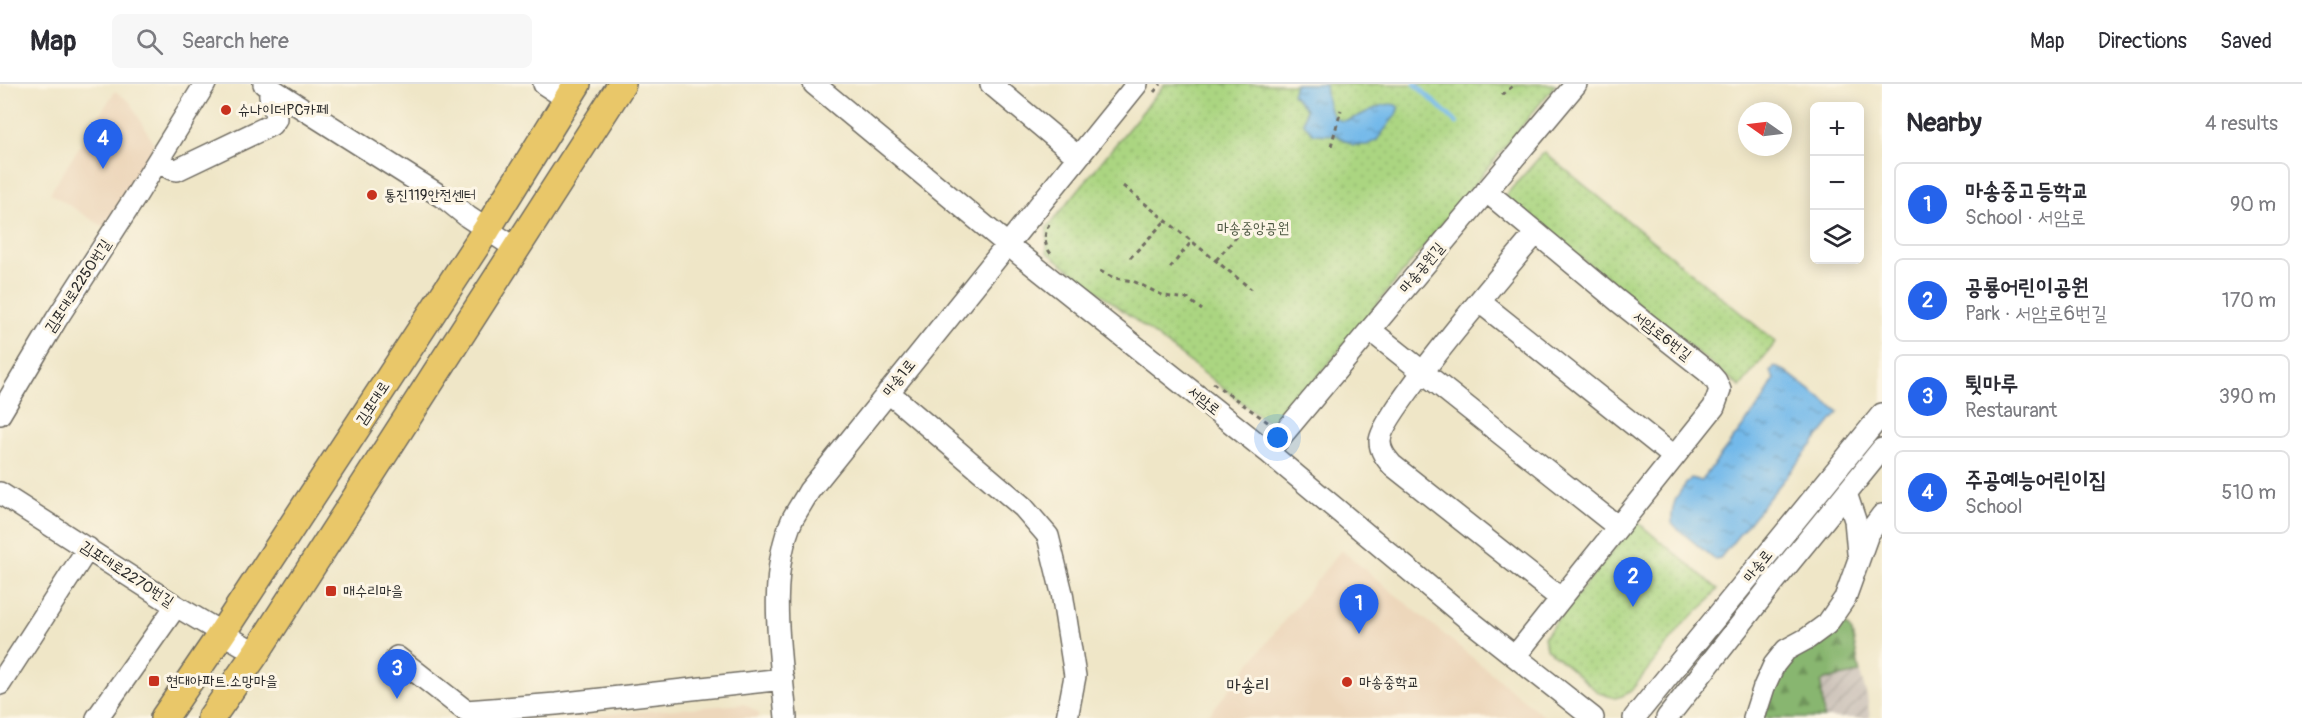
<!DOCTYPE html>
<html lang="en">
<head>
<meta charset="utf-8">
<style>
	:root { --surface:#fff; --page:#f7f7f7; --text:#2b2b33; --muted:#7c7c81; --line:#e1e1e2; --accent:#2563eb }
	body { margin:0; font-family:Pangolin,"Poor Story",sans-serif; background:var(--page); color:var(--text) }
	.controls { position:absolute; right:18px; top:18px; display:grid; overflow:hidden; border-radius:9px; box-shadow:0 3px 15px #0003 }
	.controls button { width:54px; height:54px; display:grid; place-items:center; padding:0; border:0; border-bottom:2px solid var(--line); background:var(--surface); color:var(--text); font:30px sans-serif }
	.compass { position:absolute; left:1738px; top:18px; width:54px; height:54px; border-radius:50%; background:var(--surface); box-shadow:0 3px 15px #0003; rotate:284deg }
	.you { position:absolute; left:1278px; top:354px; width:21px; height:21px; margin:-15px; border:4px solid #fff; border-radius:50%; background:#1a73e8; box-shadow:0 0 0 9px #1a73e833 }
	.badge { display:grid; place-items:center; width:39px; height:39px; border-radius:50%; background:var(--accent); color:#fff; font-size:20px; font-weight:700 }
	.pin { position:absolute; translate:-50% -50px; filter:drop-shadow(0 2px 3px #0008) }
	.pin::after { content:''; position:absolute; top:32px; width:21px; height:18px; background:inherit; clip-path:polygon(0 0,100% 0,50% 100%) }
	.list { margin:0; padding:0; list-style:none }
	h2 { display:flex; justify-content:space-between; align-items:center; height:78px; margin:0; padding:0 24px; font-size:26px }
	h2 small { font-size:20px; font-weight:400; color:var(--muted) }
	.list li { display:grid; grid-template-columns:39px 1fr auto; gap:18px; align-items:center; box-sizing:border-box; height:84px; margin:0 12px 12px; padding:0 12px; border:2px solid var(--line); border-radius:9px }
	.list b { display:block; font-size:22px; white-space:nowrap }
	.list p { margin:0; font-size:20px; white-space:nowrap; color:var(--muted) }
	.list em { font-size:20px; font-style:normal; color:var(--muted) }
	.icon { flex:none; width:33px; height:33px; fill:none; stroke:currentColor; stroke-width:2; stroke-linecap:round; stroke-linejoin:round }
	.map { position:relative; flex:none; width:1882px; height:634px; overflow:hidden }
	header { display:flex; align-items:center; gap:36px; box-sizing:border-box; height:84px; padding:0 30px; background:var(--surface); border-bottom:2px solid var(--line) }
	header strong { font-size:28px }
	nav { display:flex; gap:33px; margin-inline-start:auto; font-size:21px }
	.search { width:420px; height:54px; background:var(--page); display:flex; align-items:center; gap:15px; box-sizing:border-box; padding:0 21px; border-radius:9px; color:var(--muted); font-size:22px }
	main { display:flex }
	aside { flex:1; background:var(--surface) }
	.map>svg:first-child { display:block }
	.built { fill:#edd7bb }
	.industrial { fill:url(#industrial-furrows) }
	.green { fill:url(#green-dots); stroke:#6b8056; stroke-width:1.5 }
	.forest { fill:url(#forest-firs); stroke:#5a704d; stroke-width:1.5 }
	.water { fill:url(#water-ripples); stroke:#4f728a; stroke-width:1.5 }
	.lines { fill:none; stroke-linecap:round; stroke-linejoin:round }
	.stream { stroke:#73b9ea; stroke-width:4.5 }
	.minor-casing { stroke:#706c62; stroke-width:24 }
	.major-casing { stroke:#706c62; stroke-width:30 }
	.path { stroke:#706c62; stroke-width:3; stroke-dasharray:4.5 4.5; stroke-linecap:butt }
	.minor { stroke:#fff; stroke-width:21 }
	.major { stroke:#e9c769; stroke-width:27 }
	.poi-dot { fill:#c8321e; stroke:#fcf5e5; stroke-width:2 }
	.labels { text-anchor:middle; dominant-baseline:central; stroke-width:6; stroke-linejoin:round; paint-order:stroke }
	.poi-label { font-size:15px; fill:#2b2b2b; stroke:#fcf5e5; text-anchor:start }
	.park-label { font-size:15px; fill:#4b5640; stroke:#fcf5e5 }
	.street-label { font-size:15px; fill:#2b2b2b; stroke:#fcf5e5 }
	.quarter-label { font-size:18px; fill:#2b2b2b; stroke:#fcf5e5 }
</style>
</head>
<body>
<header>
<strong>Map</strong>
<div class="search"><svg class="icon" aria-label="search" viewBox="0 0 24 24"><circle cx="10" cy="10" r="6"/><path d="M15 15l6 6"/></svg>Search here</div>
<nav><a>Map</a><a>Directions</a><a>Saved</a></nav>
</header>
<main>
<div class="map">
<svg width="1882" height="634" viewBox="0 0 1882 634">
	<defs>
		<pattern id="industrial-furrows" width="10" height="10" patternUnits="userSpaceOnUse" patternTransform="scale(1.5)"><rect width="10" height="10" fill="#ccc2b9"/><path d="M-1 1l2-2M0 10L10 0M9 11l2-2" fill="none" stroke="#afa79f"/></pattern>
		<pattern id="green-dots" width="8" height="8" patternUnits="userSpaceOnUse" patternTransform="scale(1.5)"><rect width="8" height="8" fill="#abd581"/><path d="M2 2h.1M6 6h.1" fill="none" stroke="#93b770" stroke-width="1.8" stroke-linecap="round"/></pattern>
		<pattern id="forest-firs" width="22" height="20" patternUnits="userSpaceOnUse" patternTransform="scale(1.5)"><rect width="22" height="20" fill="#88b66f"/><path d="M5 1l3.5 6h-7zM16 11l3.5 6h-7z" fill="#6f945b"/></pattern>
		<pattern id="water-ripples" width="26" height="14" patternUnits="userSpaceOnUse" patternTransform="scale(1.5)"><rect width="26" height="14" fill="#73b9ea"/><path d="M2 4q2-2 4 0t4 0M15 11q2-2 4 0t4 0" fill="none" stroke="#5f97be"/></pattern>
	</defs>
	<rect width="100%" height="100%" fill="#fcf5e5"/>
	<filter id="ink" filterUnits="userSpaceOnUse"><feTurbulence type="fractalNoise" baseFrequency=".0167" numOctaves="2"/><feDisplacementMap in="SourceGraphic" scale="12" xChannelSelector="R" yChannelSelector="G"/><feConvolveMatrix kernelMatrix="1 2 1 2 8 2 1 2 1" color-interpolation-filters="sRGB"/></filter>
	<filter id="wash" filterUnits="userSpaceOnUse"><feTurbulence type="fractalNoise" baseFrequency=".008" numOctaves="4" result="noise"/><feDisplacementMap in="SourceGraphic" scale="24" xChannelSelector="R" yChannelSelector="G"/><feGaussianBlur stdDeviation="1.35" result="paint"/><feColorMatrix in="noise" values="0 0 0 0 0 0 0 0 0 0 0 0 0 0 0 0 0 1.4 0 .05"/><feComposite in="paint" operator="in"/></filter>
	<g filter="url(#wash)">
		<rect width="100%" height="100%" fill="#efe6c7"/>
		<path class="built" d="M 115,7 L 130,18 L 155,62 L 105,144 L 50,109 Z
			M 1341,466 L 1546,634 L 1206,634 Z
			M 744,620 L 759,629 L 759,634 L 558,634 Z"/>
		<path class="industrial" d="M 1860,589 L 1867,612 L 1870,634 L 1824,634 L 1821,600 L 1825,596 Z"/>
		<path class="green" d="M 1165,0 L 1556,0 L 1286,332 L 1266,337 L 1047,168 L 1047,144 Z
			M 1544,68 L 1776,258 L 1740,303 L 1505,112 Z
			M 1636,437 L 1718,505 L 1706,520 L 1685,538 L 1631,607 L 1622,612 L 1615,614 L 1599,609 L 1546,564 L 1544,553 Z"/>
		<path class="forest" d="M 1846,541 L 1852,548 L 1860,589 L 1825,596 L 1821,599 L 1824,634 L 1763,634 L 1782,583 L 1831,545 Z"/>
		<path class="water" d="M 1295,0 L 1325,0 C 1330,73 1368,13 1396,21 L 1399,24 L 1398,28 L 1377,56 L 1367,61 L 1353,61 L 1336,51 L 1314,50 L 1303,39 L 1306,25 L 1292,10 Z
			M 1775,283 L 1785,287 L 1839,328 L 1720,474 L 1714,475 L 1672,440 C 1671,419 1677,410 1691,394 L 1701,397 L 1764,315 L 1774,295 L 1770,288 Z"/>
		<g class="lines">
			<path class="stream" d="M 1415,0 L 1457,39"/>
		</g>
	</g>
	<g filter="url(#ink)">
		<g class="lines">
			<defs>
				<path id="minor" d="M 264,0 L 447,116 L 468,133 L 517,165
					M 544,0 L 567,15
					M 814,0 L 1008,161 L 1268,368 L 1469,536 L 1593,634
					M 991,0 L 1078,73
					M 158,76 L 171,85 L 177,86 L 271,41 L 276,35 C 276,21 268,19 270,4
					M 1486,107 L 1618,217 L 1709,289 L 1716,297 L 1720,306 L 1714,323 L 1516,571
					M 1536,149 C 1511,179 1380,332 1380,357 C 1380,367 1386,374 1392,381 L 1560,514
					M 1480,218 L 1673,372
					M 1370,246 L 1618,443
					M 888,308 L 1023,423 L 1048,452 L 1062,509 L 1075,592 L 1067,634
					M 0,330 L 56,236 L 134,115 L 205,0
					M 1268,368 L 1576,0
					M 0,409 L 176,522 L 256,569
					M 1846,409 L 1855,436 L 1858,469
					M 397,573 L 466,627 L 556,620 L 783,595
					M 0,600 L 88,464
					M 97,634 L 176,522
					M 786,634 C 781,573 766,492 793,434 C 798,425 804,416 809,407 L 1137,0
					M 1634,634 L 1882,330
					M 1667,634 L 1773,499 L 1882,365
					M 1754,634 L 1764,603 L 1774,581 L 1786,566 L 1808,554 L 1827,540 L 1845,514 L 1868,450 L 1882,431"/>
				<path id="major" d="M 164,634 L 222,549 L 487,145 L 577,0
					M 211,634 L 256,569 L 622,0"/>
			</defs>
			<use href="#minor" class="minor-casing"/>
			<use href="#major" class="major-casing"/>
			<path class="path" d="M 1154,8 L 1161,0
				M 1502,11 L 1515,0
				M 1331,62 L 1341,26
				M 1123,102 L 1251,205
				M 1049,140 C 1044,151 1043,159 1051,170
				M 1130,174 L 1166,136
				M 1216,176 L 1247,141
				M 1170,184 L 1192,157
				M 1100,187 L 1114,194 L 1133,197 L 1164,212 L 1188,215 L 1202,226
				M 1213,299 L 1269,339"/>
			<use href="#minor" class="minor"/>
			<use href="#major" class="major"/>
		</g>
	</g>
	<g class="poi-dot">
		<circle cx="226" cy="26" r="6"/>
		<circle cx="372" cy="111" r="6"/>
		<rect x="325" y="501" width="12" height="12" rx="3"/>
		<rect x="148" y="591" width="12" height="12" rx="3"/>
		<circle cx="1347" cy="598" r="6"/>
	</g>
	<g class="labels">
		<g class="poi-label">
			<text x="238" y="26">슈나이더PC카페</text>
			<text x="384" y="111">통진119안전센터</text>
			<text x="343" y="507">매수리마을</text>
			<text x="166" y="597">현대아파트.소망마을</text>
			<text x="1359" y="598">마송중학교</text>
		</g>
		<g class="park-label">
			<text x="1253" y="144">마송중앙공원</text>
		</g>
		<g class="street-label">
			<text transform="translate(1422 184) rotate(-50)">마송공원길</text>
			<text transform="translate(78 202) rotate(-57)">김포대로2250번길</text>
			<text transform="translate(1662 252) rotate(38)">서암로6번길</text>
			<text transform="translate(899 294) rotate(-51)">마송1로</text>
			<text transform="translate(1204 317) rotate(39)">서암로</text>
			<text transform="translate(373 319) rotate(-57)">김포대로</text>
			<text transform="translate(1758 482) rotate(-51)">마송로</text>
			<text transform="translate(127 490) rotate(33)">김포대로2270번길</text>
		</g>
		<g class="quarter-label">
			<text x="1248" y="601">마송리</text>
		</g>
	</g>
</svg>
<div class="controls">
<button>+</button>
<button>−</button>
<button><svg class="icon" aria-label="layers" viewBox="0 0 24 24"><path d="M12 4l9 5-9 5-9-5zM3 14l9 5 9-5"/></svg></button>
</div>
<svg class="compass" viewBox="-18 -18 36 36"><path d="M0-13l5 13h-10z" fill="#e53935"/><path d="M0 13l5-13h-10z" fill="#7c7c81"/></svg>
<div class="you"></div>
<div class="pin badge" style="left:1359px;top:550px">1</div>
<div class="pin badge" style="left:1633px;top:523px">2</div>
<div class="pin badge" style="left:397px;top:615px">3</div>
<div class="pin badge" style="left:103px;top:85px">4</div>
</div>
<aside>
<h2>Nearby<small>4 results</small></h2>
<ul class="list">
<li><span class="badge">1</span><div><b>마송중고등학교</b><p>School · 서암로</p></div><em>90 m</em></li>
<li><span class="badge">2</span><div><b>공룡어린이공원</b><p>Park · 서암로6번길</p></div><em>170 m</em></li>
<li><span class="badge">3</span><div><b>툇마루</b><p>Restaurant</p></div><em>390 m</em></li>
<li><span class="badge">4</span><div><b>주공예능어린이집</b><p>School</p></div><em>510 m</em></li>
</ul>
</aside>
</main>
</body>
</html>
